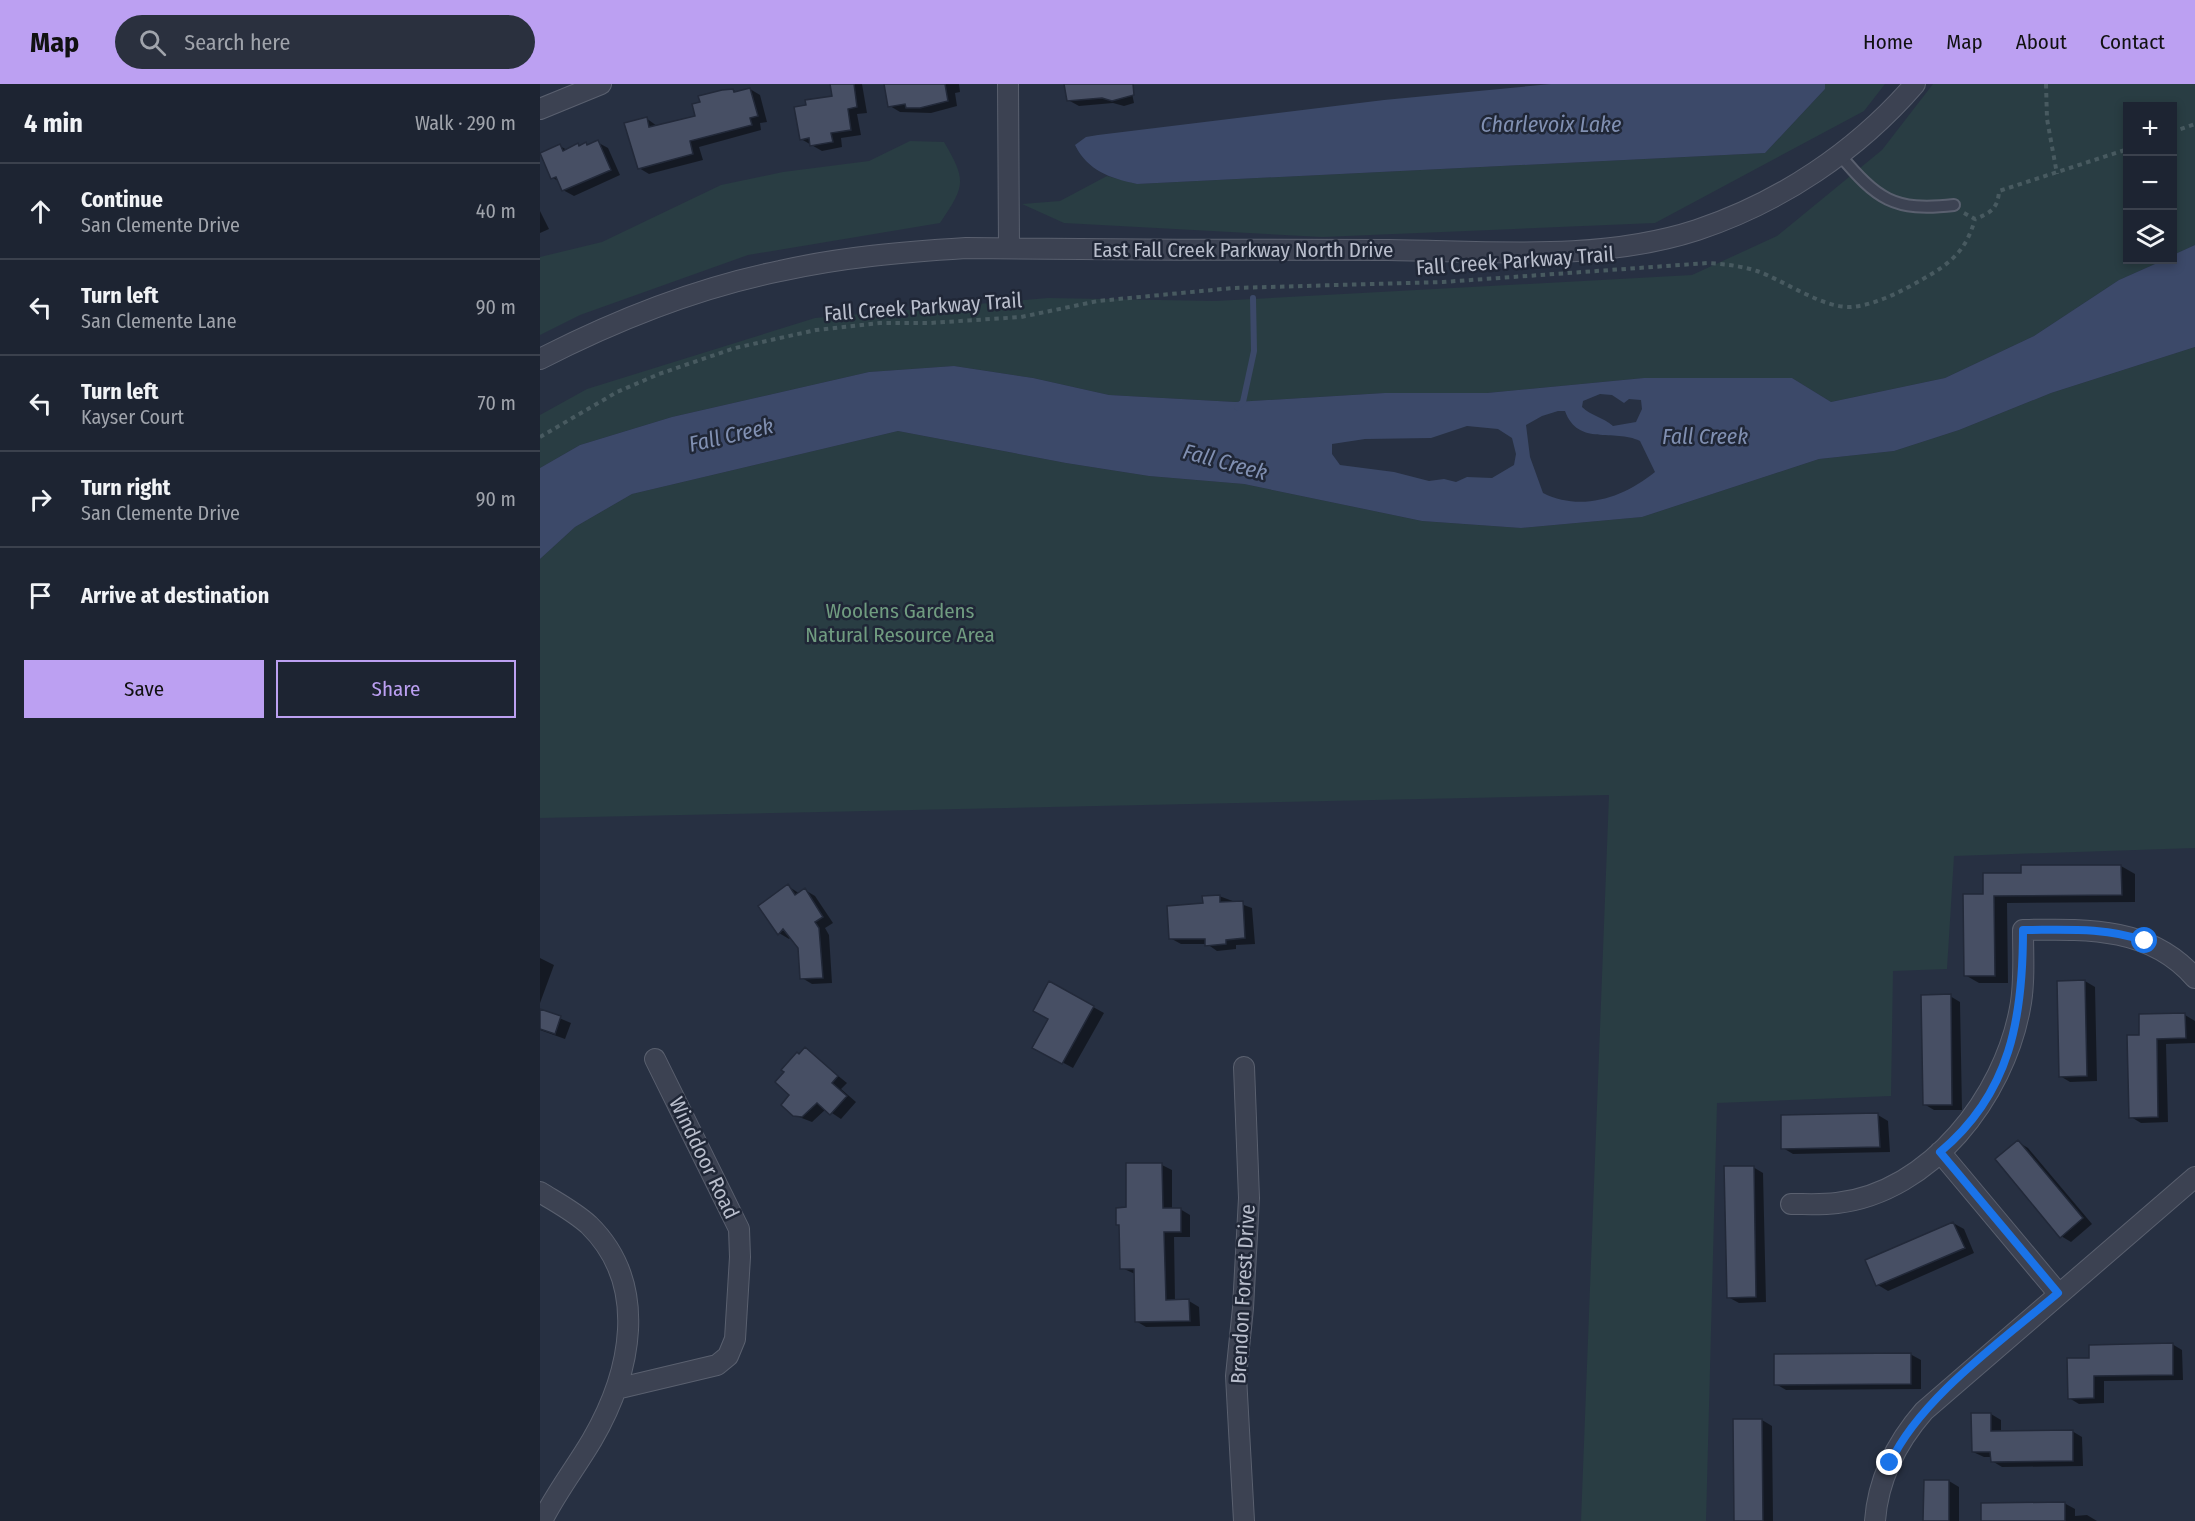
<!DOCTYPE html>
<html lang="en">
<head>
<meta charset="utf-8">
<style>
	:root { --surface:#1d2432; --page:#2a303e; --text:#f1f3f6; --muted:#a0a4ac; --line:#3b414d; --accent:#bca0f2 }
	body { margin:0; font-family:"Fira Sans Condensed",sans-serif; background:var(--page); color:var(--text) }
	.controls { position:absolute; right:18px; top:18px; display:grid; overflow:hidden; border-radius:0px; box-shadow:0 3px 9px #0003 }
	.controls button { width:54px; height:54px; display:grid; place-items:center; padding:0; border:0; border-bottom:2px solid var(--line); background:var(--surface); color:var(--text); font:30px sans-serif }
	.stop { position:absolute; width:18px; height:18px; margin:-14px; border:4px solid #1a73e8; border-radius:50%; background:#fff }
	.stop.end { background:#1a73e8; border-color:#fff; box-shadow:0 2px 6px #0008 }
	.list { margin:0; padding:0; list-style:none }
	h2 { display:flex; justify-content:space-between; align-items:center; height:78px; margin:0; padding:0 24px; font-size:26px }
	h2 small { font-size:20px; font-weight:400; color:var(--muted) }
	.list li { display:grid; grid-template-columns:39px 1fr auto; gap:18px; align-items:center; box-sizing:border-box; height:96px; padding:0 24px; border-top:2px solid var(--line) }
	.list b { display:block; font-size:22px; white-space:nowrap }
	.list p { margin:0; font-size:20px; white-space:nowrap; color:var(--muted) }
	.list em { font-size:20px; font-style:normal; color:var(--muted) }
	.actions { display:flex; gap:12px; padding:18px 24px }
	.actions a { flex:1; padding:14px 0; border:2px solid var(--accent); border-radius:0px; text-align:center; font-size:21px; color:var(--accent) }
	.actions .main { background:var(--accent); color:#111 }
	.icon { flex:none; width:33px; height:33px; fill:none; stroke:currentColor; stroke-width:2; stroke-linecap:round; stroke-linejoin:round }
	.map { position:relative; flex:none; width:1655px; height:1437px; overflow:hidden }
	header { display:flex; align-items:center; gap:36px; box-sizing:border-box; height:84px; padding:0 30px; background:var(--accent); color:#111 }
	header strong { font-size:28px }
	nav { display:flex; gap:33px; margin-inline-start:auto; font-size:21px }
	.search { width:420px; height:54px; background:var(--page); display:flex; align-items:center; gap:15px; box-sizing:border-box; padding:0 21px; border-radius:33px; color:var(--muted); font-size:22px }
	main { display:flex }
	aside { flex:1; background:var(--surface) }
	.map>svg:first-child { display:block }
	.green { fill:#293d43 }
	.water { fill:#3c4969; fill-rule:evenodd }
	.shadow { fill:#0007 }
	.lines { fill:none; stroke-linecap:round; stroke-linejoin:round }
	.stream { stroke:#3c4969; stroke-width:6 }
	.building { fill:#474f64; stroke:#222939; stroke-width:1.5 }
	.lane-casing { stroke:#5a606f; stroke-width:14 }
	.street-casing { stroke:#5a606f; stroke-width:22 }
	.path { stroke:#485a60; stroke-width:4; stroke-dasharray:4.5 4.5; stroke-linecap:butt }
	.lane { stroke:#3c4252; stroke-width:10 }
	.street { stroke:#3c4252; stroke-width:20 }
	.route { stroke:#1a73e8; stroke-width:8 }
	.labels { text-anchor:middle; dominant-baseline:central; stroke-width:5; stroke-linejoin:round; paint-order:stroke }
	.street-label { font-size:21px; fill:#b9becc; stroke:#202737 }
	.park-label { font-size:21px; fill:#709c80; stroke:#202737 }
	.water-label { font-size:22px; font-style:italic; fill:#8190b2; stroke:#202737 }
</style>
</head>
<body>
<header>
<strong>Map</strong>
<div class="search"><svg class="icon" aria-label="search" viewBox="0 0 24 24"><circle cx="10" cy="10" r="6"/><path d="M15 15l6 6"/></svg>Search here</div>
<nav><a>Home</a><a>Map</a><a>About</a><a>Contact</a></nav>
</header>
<main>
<aside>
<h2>4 min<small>Walk · 290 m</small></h2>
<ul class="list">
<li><svg class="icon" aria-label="ahead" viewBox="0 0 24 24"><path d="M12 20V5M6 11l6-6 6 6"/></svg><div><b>Continue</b><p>San Clemente Drive</p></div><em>40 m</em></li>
<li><svg class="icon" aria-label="left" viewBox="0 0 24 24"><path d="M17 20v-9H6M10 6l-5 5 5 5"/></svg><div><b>Turn left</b><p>San Clemente Lane</p></div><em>90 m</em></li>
<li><svg class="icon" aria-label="left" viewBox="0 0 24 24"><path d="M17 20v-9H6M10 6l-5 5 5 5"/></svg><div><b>Turn left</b><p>Kayser Court</p></div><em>70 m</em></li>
<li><svg class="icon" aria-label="right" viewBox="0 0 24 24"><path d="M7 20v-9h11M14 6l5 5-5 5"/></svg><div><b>Turn right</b><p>San Clemente Drive</p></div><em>90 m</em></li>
<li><svg class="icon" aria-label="arrive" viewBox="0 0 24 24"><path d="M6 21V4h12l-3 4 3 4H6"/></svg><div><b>Arrive at destination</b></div></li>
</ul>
<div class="actions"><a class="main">Save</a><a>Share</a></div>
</aside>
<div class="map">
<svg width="1655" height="1437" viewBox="0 0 1655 1437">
	<rect width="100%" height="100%" fill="#273042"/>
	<path class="green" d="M 1285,0 L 1345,0 L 1324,27 L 1115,139 L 782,153 L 524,139 L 482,120 L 520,117 L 567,92 L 597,100 L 1225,69 L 1285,5 Z
		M 1393,0 L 1655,0 L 1655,161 L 1633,171 L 1632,22 L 1588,22 L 1588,176 L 1624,176 L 1579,196 L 1494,252 L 1405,294 L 1291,318 L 1252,294 L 1104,294 L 947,309 L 845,309 L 695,318 L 569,311 L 493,294 L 414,282 L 329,288 L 132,333 L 40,361 L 0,384 L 0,331 L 47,305 L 275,234 L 508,214 L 675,217 L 1152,191 L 1237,152 L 1342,66 Z
		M 370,57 L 404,58 C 427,97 425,102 400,139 L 208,171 L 40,231 L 0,251 L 0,173 L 62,158 L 181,101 L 243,88 L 329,77 Z
		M 1655,263 L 1655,764 L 1414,772 L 1407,885 L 1353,887 L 1351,1012 L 1177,1019 L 1166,1437 L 1041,1437 L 1069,711 L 0,734 L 0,475 L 35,443 L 92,410 L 358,347 L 526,379 L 609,392 L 704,400 L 882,437 L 981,444 L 1102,433 L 1279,375 L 1354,367 L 1419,346 L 1511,309 Z"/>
	<path class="water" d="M 1011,0 L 1285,0 L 1285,5 L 1225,69 L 597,100 C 570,94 548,87 535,61 L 546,53 L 558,51 L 844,16 Z
		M 1655,161 L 1655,263 L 1511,309 L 1419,346 L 1354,367 L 1279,375 L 1102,433 L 981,444 L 882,437 L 704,400 L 609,392 L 526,379 L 358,347 L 92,410 L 35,443 L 0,475 L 0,384 L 40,361 L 132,333 L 329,288 L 414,282 L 493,294 L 569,311 L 695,318 L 845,309 L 947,309 L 1104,294 L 1252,294 L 1291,318 L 1405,294 L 1494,252 L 1579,196 L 1624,176 L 1632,176 L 1633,171 ZM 1060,310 L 1072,311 L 1084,319 L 1089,315 L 1101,316 L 1102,325 L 1096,338 L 1073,342 C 1063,333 1051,332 1042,323 L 1043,317 ZM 1018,327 L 1025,327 C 1038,363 1074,344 1100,357 L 1115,388 C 1083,414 1041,428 1003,409 L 990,373 L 986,341 L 1002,332 ZM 927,342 L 958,345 L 972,354 L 976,370 L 974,381 L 952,394 L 927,393 L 916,398 L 904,395 L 889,397 L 854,388 L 800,381 L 792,370 L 792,360 L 825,355 L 891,354 Z"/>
	<path class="shadow" d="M 291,0 L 322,0 L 327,29 L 317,30 L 321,51 L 301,54 L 302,63 L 282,67 L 261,55 L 293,14 Z
		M 346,0 L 419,0 L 420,8 L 415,9 L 417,22 L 391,29 L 360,28 L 350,22 Z
		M 525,0 L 590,0 L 594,19 L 584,22 L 573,19 L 539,22 L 528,16 Z
		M 210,5 L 220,11 L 227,38 L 220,39 L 221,46 L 159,63 L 163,76 L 109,90 L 99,84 L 106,34 L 117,42 L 157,33 L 193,6 L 197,8 Z
		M 57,58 L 68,64 L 80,91 L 34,112 L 23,106 L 20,98 L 13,94 L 20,62 L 27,66 L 38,61 L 49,62 Z
		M 0,127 L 9,145 L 0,149 Z
		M 1581,782 L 1595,790 L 1595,818 L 1467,819 L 1468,899 L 1439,899 L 1425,891 L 1445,811 L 1482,790 L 1482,783 Z
		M 248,802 L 260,810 L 265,806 L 275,812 L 293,839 L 285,844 L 289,851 L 292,899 L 272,900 L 262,894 L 259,864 L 251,853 L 249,855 L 239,849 Z
		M 679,812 L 712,824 L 715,860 L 696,861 L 696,865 L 677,867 L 667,860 L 641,860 L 630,854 Z
		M 0,874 L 14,881 L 0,919 Z
		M 1545,897 L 1555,903 L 1557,997 L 1530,998 L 1520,992 Z
		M 510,899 L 564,929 L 533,984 L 494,963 L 510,935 Z
		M 1410,912 L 1420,918 L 1422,1026 L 1394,1026 L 1384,1020 Z
		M 0,926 L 31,939 L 25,955 L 0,946 Z
		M 1645,931 L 1655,937 L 1655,959 L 1626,960 L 1628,1038 L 1601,1039 L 1591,1033 L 1601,952 Z
		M 265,965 L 307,999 L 301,1005 L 316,1018 L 301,1035 L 286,1025 L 272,1038 L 254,1031 L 252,1011 L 260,972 Z
		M 1338,1031 L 1348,1037 L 1350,1068 L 1253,1070 L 1243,1064 Z
		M 1478,1058 L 1488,1064 L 1552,1140 L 1531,1158 L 1521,1152 Z
		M 622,1081 L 632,1086 L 632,1125 L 640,1125 L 650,1131 L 650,1153 L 634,1153 L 635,1217 L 649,1217 L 659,1223 L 660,1242 L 606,1243 L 596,1237 L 595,1190 L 582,1184 L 588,1125 Z
		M 1213,1083 L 1223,1089 L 1226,1218 L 1199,1219 L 1188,1213 Z
		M 1413,1139 L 1424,1145 L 1434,1169 L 1348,1207 L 1338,1201 Z
		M 1632,1260 L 1642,1266 L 1643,1296 L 1564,1297 L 1564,1319 L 1539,1320 L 1529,1314 L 1551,1275 Z
		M 1370,1270 L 1381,1276 L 1381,1305 L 1246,1306 L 1236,1300 Z
		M 1451,1330 L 1461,1336 L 1461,1349 L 1532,1347 L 1542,1353 L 1543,1382 L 1462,1383 L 1452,1377 L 1452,1373 L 1444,1373 L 1433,1368 Z
		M 1222,1336 L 1232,1342 L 1233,1437 L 1195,1437 Z
		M 1409,1397 L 1419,1403 L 1419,1437 L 1385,1437 Z
		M 1524,1419 L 1535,1425 L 1535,1432 L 1547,1431 L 1557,1437 L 1443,1437 Z"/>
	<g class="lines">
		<path class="stream" d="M 697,323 L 703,318 L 714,267 L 713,214"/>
	</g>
	<path class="building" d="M 290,0 L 314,0 L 317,23 L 308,25 L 311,46 L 291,49 L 293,58 L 270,62 L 269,54 L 260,56 L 254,23 L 266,21 L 265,16 L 292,12 Z
		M 344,0 L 405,0 L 408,17 L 380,24 L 366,24 L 365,20 L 348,23 Z
		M 524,0 L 593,0 L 594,11 L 572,17 L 562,14 L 527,17 Z
		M 210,4 L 218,32 L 210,34 L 212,41 L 150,57 L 153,70 L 98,85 L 84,39 L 107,33 L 109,43 L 155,32 L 152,20 L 160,18 L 158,12 L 182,6 L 193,5 L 194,8 Z
		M 58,56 L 71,86 L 22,107 L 16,93 L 11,95 L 0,69 L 20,60 L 23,67 L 38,59 L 39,62 L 46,58 L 47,61 Z
		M 1481,781 L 1581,781 L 1582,811 L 1454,812 L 1455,892 L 1424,892 L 1423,810 L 1443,810 L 1443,789 L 1481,789 Z
		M 248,800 L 255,811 L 265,804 L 283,833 L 275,838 L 279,844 L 283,894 L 260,895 L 258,864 L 243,845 L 238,851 L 218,822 Z
		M 680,811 L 680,818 L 703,817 L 705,854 L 686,856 L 686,860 L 665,862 L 665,855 L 629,855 L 627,822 L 663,819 L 662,812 Z
		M 1545,896 L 1547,992 L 1519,993 L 1517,897 Z
		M 509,897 L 554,922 L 522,980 L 492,964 L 508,935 L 493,927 Z
		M 1411,910 L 1412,1021 L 1383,1021 L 1381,911 Z
		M 0,925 L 21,932 L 15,950 L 0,945 Z
		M 1645,929 L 1646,954 L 1617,955 L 1618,1033 L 1589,1034 L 1587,951 L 1599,951 L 1599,930 Z
		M 265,963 L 298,992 L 292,999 L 307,1012 L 290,1031 L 277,1019 L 262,1033 L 253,1032 L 241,1021 L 249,1011 L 235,998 L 244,988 L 241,986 L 257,968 L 259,970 Z
		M 1338,1029 L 1340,1063 L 1241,1065 L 1241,1031 Z
		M 1478,1056 L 1543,1134 L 1520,1154 L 1455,1075 Z
		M 586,1079 L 622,1079 L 623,1124 L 641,1124 L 641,1148 L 624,1148 L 626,1216 L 649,1215 L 650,1237 L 595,1238 L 594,1185 L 580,1185 L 579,1141 L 576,1141 L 576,1124 L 586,1123 Z
		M 1184,1082 L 1214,1082 L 1216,1213 L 1187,1214 Z
		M 1413,1138 L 1425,1164 L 1336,1202 L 1325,1176 Z
		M 1633,1259 L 1633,1291 L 1554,1292 L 1554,1314 L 1528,1315 L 1527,1274 L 1549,1274 L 1549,1261 Z
		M 1371,1269 L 1371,1300 L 1234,1301 L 1234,1270 Z
		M 1431,1329 L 1451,1329 L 1451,1347 L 1533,1346 L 1533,1377 L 1451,1378 L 1450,1368 L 1432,1368 Z
		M 1193,1335 L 1222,1335 L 1223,1437 L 1194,1437 Z
		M 1384,1396 L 1409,1396 L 1409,1437 L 1383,1437 Z
		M 1525,1418 L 1525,1437 L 1441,1437 L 1441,1419 Z"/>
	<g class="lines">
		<defs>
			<path id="lane" d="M 1299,70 C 1337,115 1353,128 1414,121"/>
			<path id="street" d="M 468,0 L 469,164
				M 0,25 L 61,0
				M 0,275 C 76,236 156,204 240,187 C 302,173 364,168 426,164 C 567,166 707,166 848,166 C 949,167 1059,178 1157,146 C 1241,118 1317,67 1375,0
				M 704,983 L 709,1114 L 703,1224 L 696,1292 L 704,1437
				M 1400,1068 L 1518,1209
				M 0,1108 C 16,1118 35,1128 49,1141 C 110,1201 91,1289 52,1356 C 36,1383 16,1409 2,1437
				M 1251,1120 C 1266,1120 1282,1121 1297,1119 C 1391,1108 1464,1012 1480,924 C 1485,899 1483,872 1483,846 C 1545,845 1610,842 1655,894
				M 76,1305 L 177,1281 L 188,1272 L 195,1255 L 200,1173 L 199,1145 L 115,975
				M 1335,1437 C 1338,1395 1357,1358 1384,1327 L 1655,1093"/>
		</defs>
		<use href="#lane" class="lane-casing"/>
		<use href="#street" class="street-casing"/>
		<path class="path" d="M 1506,0 L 1507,35 L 1517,90
			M 1632,48 L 1655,40
			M 1424,129 L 1435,135 C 1450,129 1458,125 1459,107 L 1588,65
			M 0,353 L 77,308 L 119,290 L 195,264 L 276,246 L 340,239 L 390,239 L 481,233 L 558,217 L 693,204 L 903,198 L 1168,179 C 1185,180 1201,182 1217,187 C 1245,197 1282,224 1311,223 C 1336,221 1362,207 1383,195 C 1411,179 1426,167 1435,135"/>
		<use href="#lane" class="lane"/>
		<use href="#street" class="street"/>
	</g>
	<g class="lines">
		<path class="route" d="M 1350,1379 C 1380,1314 1463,1256 1518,1209 L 1400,1068 C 1471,1009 1483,933 1483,846 C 1525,846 1565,843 1605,857"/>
	</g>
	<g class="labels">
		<g class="street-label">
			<text x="703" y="166">East Fall Creek Parkway North Drive</text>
			<text transform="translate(975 177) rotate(-4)">Fall Creek Parkway Trail</text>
			<text transform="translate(383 223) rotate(-4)">Fall Creek Parkway Trail</text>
			<text transform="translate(164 1074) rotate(64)">Winddoor Road</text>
			<text transform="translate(703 1210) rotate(-87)">Brendon Forest Drive</text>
		</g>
		<g class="park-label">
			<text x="360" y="527">Woolens Gardens<tspan x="360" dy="24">Natural Resource Area</tspan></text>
		</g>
		<g class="water-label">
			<text x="1011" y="40">Charlevoix Lake</text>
			<text transform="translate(191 351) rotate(-13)">Fall Creek</text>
			<text x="1165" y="352">Fall Creek</text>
			<text transform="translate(685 378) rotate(15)">Fall Creek</text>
		</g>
	</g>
</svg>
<div class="controls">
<button>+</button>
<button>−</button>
<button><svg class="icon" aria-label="layers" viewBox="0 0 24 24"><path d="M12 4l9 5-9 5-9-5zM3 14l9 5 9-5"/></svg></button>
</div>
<div class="stop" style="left:1605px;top:857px"></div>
<div class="stop end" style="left:1350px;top:1379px"></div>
</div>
</main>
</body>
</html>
